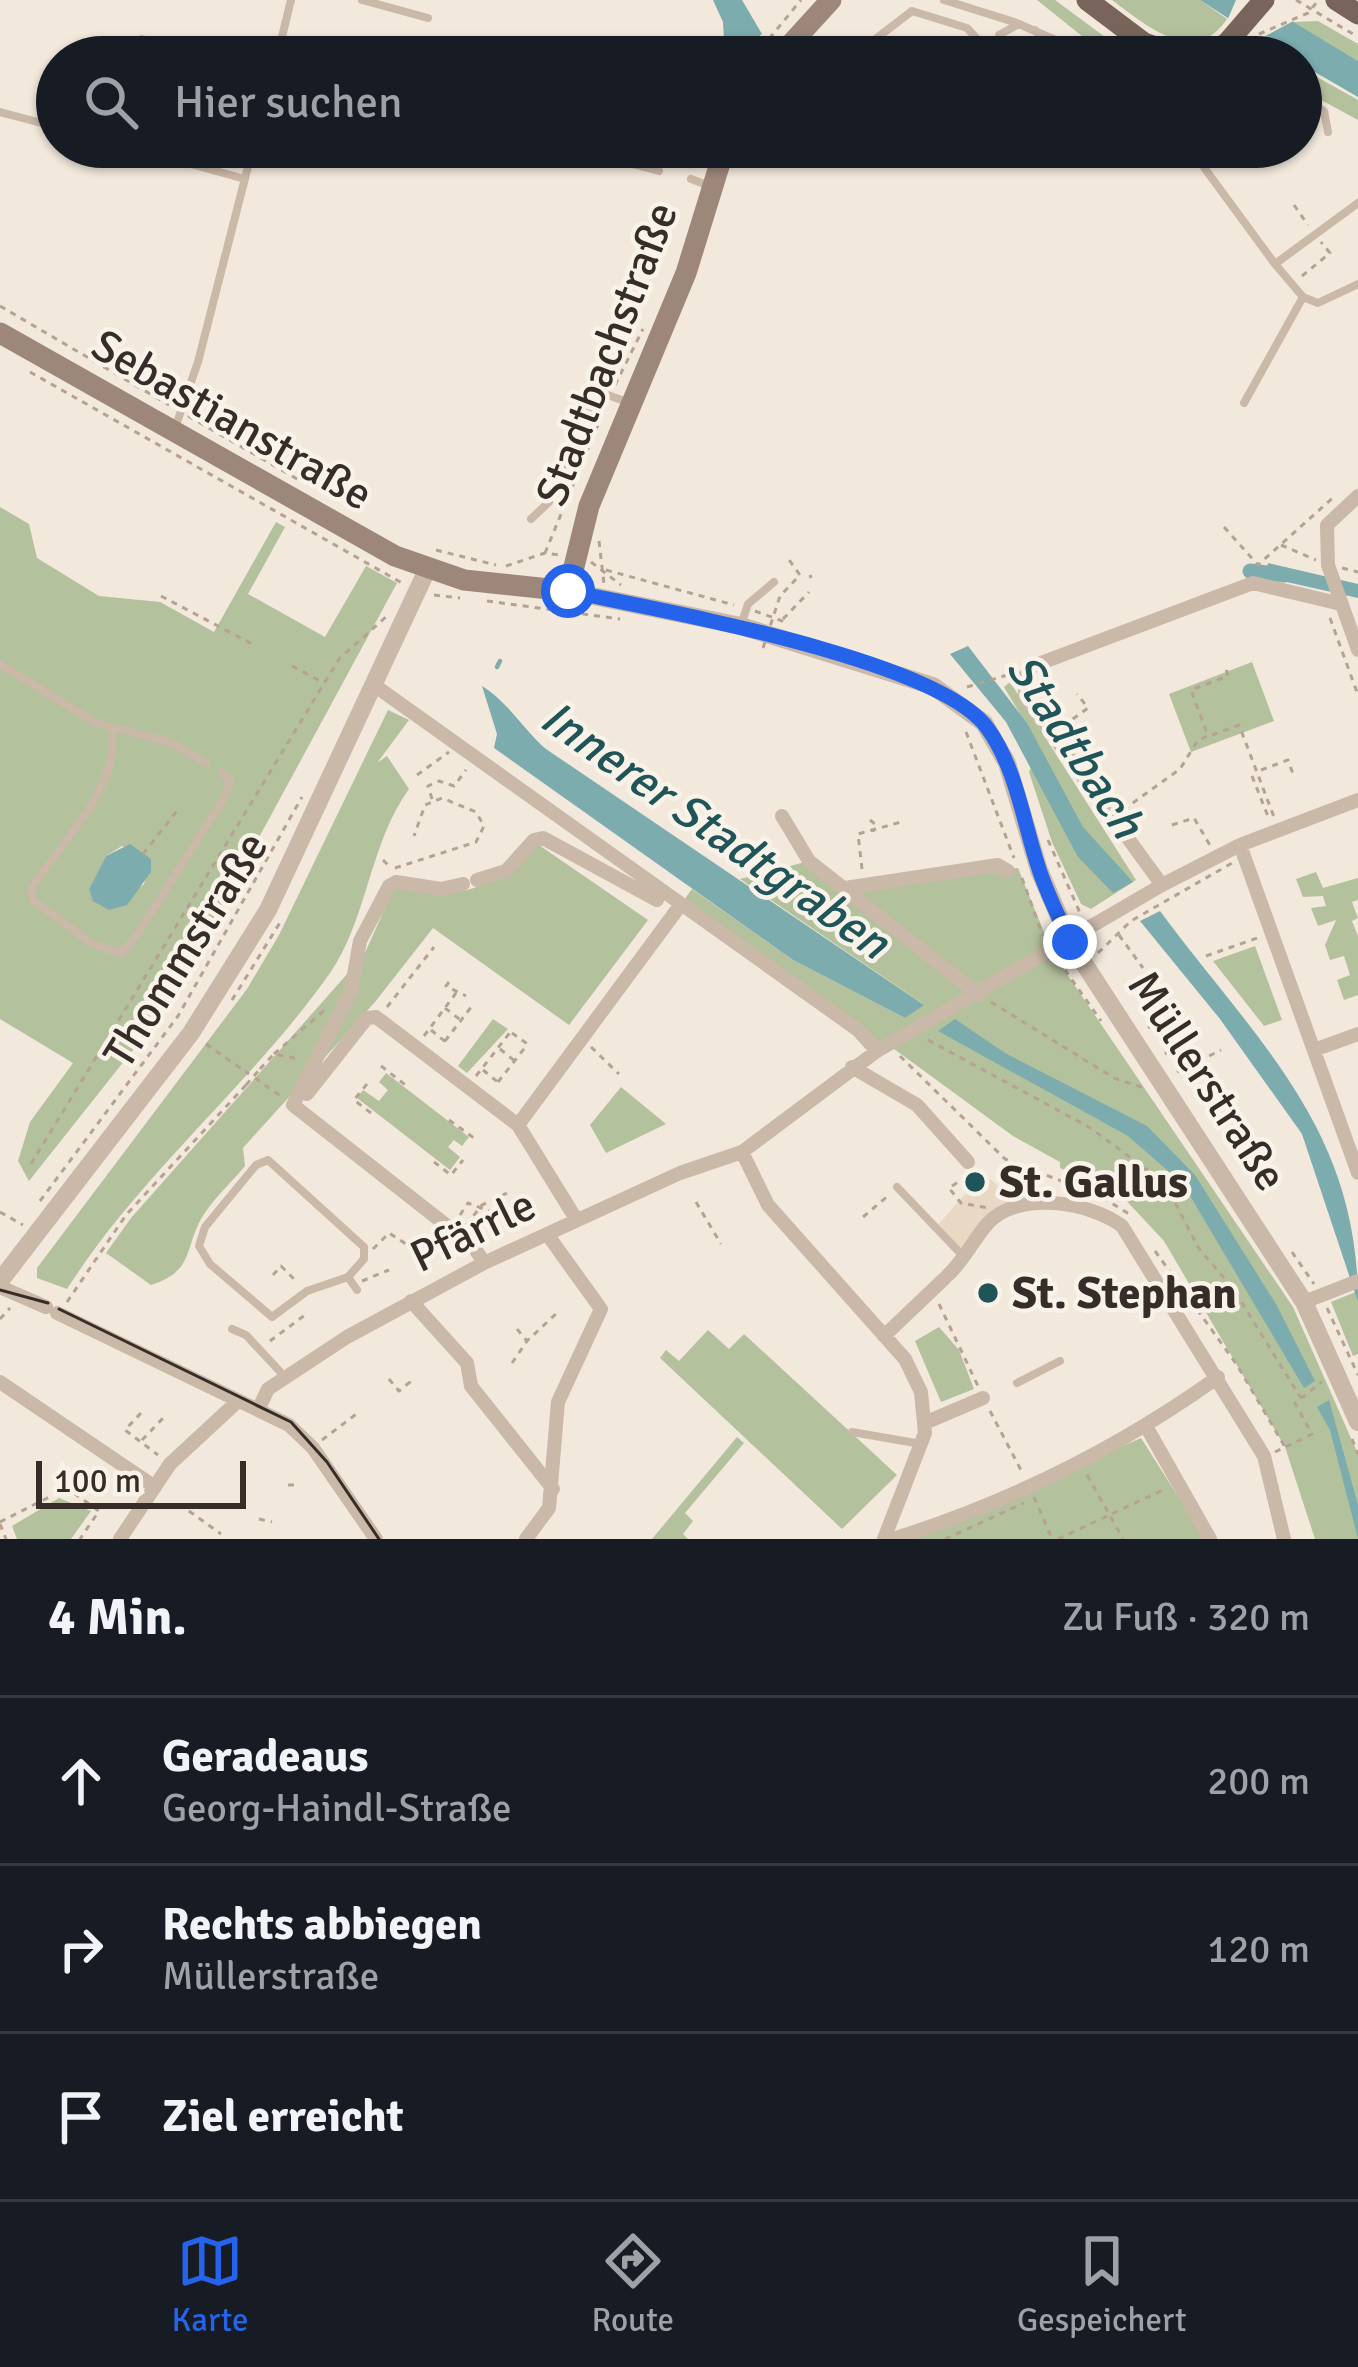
<!DOCTYPE html>
<html lang="de">
<head>
<meta charset="utf-8">
<style>
	:root { --surface:#171b24; --page:#242831; --text:#f1f3f6; --muted:#9ea1a6; --line:#363941; --accent:#2563eb }
	body { margin:0; font-family:Signika,sans-serif; background:var(--page); color:var(--text) }
	.scale { position:absolute; left:36px; bottom:30px; width:210px; box-sizing:border-box; padding-left:12px; border:6px solid #372d28; border-top:0; font-size:33px; line-height:42px; white-space:nowrap; color:#372d28; -webkit-text-stroke:9px #f9f2e9; paint-order:stroke }
	.stop { position:absolute; width:36px; height:36px; margin:-27px; border:9px solid #2563eb; border-radius:50%; background:#fff }
	.stop.end { background:#2563eb; border-color:#fff; box-shadow:0 3px 12px #0008 }
	.list { margin:0; padding:0; list-style:none }
	h2 { display:flex; justify-content:space-between; align-items:center; height:156px; margin:0; padding:0 48px; font-size:51px }
	h2 small { font-size:39px; font-weight:400; color:var(--muted) }
	.list li { display:grid; grid-template-columns:78px 1fr auto; gap:36px; align-items:center; box-sizing:border-box; height:168px; padding:0 48px; border-top:3px solid var(--line) }
	.list b { display:block; font-size:45px; white-space:nowrap }
	.list p { margin:0; font-size:39px; white-space:nowrap; color:var(--muted) }
	.list em { font-size:39px; font-style:normal; color:var(--muted) }
	.icon { flex:none; width:66px; height:66px; fill:none; stroke:currentColor; stroke-width:2; stroke-linecap:round; stroke-linejoin:round }
	.map { position:relative; flex:none; width:1358px; height:1539px; overflow:hidden }
	.search { position:absolute; background:var(--surface); box-shadow:0 3px 9px #0004; left:36px; right:36px; top:36px; height:132px; display:flex; align-items:center; gap:30px; box-sizing:border-box; padding:0 42px; border-radius:66px; color:var(--muted); font-size:45px }
	.sheet { height:660px; background:var(--surface) }
	nav { display:flex; justify-content:space-around; align-items:center; box-sizing:border-box; height:168px; border-top:3px solid var(--line); background:var(--surface); font-size:33px; color:var(--muted) }
	nav a { display:grid; justify-items:center; gap:6px }
	nav .on { color:var(--accent) }
	.map>svg:first-child { display:block }
	.green { fill:#b4c19d; fill-rule:evenodd }
	.plaza { fill:#e9d9c4 }
	.water { fill:#7cacae }
	.pier { fill:#f2e8dc }
	.lines { fill:none; stroke-linecap:round; stroke-linejoin:round }
	.stream { stroke:#7cacae; stroke-width:4.5 }
	.canal { stroke:#7cacae; stroke-width:15 }
	.path { stroke:#b5a293; stroke-width:3; stroke-dasharray:6 6; stroke-linecap:butt }
	.service { stroke:#cab8a8; stroke-width:8 }
	.minor { stroke:#cab8a8; stroke-width:14 }
	.tertiary { stroke:#cab8a8; stroke-width:18 }
	.secondary { stroke:#9d877a; stroke-width:21 }
	.primary { stroke:#78645a; stroke-width:21 }
	.tram { stroke:#372d28; stroke-width:3 }
	.path-bridge { stroke:#b5a293; stroke-width:3; stroke-dasharray:6 6; stroke-linecap:butt }
	.route { stroke:#2563eb; stroke-width:15 }
	.poi-dot { fill:#1f5458; stroke:#f9f2e9; stroke-width:4.5 }
	.labels { text-anchor:middle; dominant-baseline:central; stroke-width:9; stroke-linejoin:round; paint-order:stroke }
	.street-label { font-size:45px; fill:#372d28; stroke:#f9f2e9 }
	.poi-label { font-size:45px; font-weight:bold; fill:#372d28; stroke:#f9f2e9; text-anchor:start }
	.water-label { font-size:48px; font-style:italic; fill:#1f5458; stroke:#f9f2e9 }
</style>
</head>
<body>
<div class="map">
<svg width="1358" height="1539" viewBox="0 0 1358 1539">
	<rect width="100%" height="100%" fill="#f2e8dc"/>
	<path class="green" d="M 1037,0 L 1055,0 L 1132,57 L 1108,57 Z
		M 1112,0 L 1200,0 L 1227,19 C 1195,68 1144,24 1112,0 Z
		M 1318,21 L 1358,44 L 1358,61 L 1293,22 Z
		M 1301,68 L 1358,100 L 1358,120 L 1301,89 Z
		M 0,507 L 29,524 L 37,558 L 99,596 L 160,602 L 214,632 L 276,522 L 285,527 L 248,594 L 325,637 L 366,566 L 397,583 L 167,1007 L 29,1181 L 18,1161 L 30,1122 L 73,1063 L 0,1019 ZM 122,846 L 151,859 L 144,884 L 135,890 L 89,889 L 106,856 Z
		M 1252,662 L 1274,721 L 1191,752 L 1169,694 Z
		M 1010,682 L 1136,880 L 1091,909 L 1081,904 L 1052,842 L 1029,772 L 1040,748 L 1004,687 Z
		M 388,710 L 409,720 L 377,763 L 387,756 L 409,789 C 369,844 368,918 330,973 C 251,1085 141,1173 67,1289 L 37,1278 L 37,1268 L 247,989 L 279,935 Z
		M 536,843 L 648,920 L 569,1025 L 433,928 L 375,1002 L 243,1148 L 245,1166 C 231,1183 212,1200 201,1219 C 184,1250 194,1271 151,1285 L 106,1253 L 131,1218 L 364,955 L 394,888 C 456,901 495,891 536,843 Z
		M 809,861 L 845,888 L 1018,868 L 1052,952 L 1293,1307 L 1358,1454 L 1358,1539 L 1315,1539 L 1285,1447 L 1164,1241 L 1121,1195 L 1060,1168 L 1060,1162 L 1013,1136 L 890,1046 L 877,1051 L 679,907 L 692,889 L 793,960 L 905,1018 L 923,1004 L 740,879 Z
		M 1316,872 L 1323,888 L 1358,878 L 1358,900 L 1352,902 L 1358,918 L 1352,921 L 1358,936 L 1358,995 L 1344,1000 L 1337,980 L 1350,975 L 1344,956 L 1330,960 L 1325,945 L 1336,920 L 1318,926 L 1311,908 L 1326,906 L 1323,896 L 1303,897 L 1296,879 Z
		M 1255,946 L 1282,1020 L 1264,1026 L 1213,961 Z
		M 493,1019 L 508,1029 L 467,1073 L 458,1066 Z
		M 386,1073 L 469,1137 L 462,1146 L 454,1140 L 448,1147 L 460,1157 L 450,1170 L 357,1098 L 363,1090 L 379,1101 L 388,1090 L 379,1082 Z
		M 621,1087 L 666,1124 L 606,1153 L 590,1125 Z
		M 1358,1291 L 1358,1354 L 1353,1356 L 1331,1302 Z
		M 939,1327 L 959,1350 L 974,1389 L 941,1402 L 915,1341 Z
		M 708,1330 L 729,1349 L 744,1334 L 897,1475 L 842,1529 L 660,1358 L 666,1350 L 679,1361 Z
		M 737,1437 L 744,1443 L 685,1513 L 693,1521 L 683,1534 L 688,1539 L 652,1539 Z
		M 1141,1438 L 1205,1539 L 914,1539 Z
		M 59,1498 L 91,1511 L 71,1539 L 17,1539 L 12,1526 Z"/>
	<path class="plaza" d="M 990,1179 L 1010,1196 L 1010,1210 L 999,1215 L 966,1259 L 936,1227 L 965,1194 Z"/>
	<path class="water" d="M 713,0 L 742,0 L 762,34 L 733,57 L 725,57 L 723,22 Z
		M 1200,0 L 1257,0 L 1358,61 L 1358,97 L 1301,64 L 1301,57 L 1288,57 Z
		M 1268,563 L 1358,584 L 1358,598 L 1265,577 Z
		M 968,646 L 1027,723 L 1083,827 L 1133,882 L 1113,893 L 1078,857 L 1006,722 L 950,654 Z
		M 482,686 C 507,701 523,729 546,749 L 924,1005 L 905,1018 L 793,960 L 494,748 L 497,734 Z
		M 130,844 L 151,859 L 151,872 L 127,905 L 109,910 L 93,901 L 89,889 L 106,856 Z
		M 1160,911 C 1257,1042 1358,1128 1358,1302 L 1302,1134 L 1220,1019 L 1140,921 Z
		M 955,1019 L 1005,1053 L 1147,1126 L 1195,1175 L 1276,1304 L 1315,1381 L 1304,1388 L 1183,1184 L 1128,1136 L 938,1031 Z
		M 1329,1400 L 1358,1505 L 1358,1539 L 1330,1430 L 1317,1407 Z"/>
	<path class="pier" d="M 1236,0 L 1266,0 L 1299,18 L 1256,41 L 1227,21 Z"/>
	<g class="lines">
		<path class="stream" d="M 497,667 L 500,661"/>
		<path class="canal" d="M 1250,571 L 1285,575"/>
		<path class="path" d="M 1296,0 L 1358,37
			M 1259,34 L 1308,13 L 1317,2
			M 754,57 L 801,0
			M 1294,205 L 1308,225
			M 1302,276 L 1330,253 L 1321,242
			M 0,306 L 169,405
			M 30,372 L 402,583
			M 615,385 L 643,329
			M 165,391 L 168,380
			M 188,416 L 299,480
			M 1224,527 L 1258,565 L 1336,495
			M 599,541 L 604,584
			M 1281,545 L 1316,560
			M 436,550 L 496,565
			M 545,553 L 606,405
			M 591,562 L 621,585
			M 506,566 L 545,553 L 559,555
			M 1342,568 L 1358,572
			M 606,570 L 734,605
			M 809,577 L 812,576
			M 434,595 L 460,598
			M 161,596 L 256,646
			M 487,601 L 620,619
			M 755,611 L 785,622
			M 1330,618 L 1358,695
			M 783,619 L 809,592
			M 292,666 L 322,682
			M 967,687 L 1014,673
			M 1063,726 L 1088,708 L 1077,694
			M 966,732 L 1014,858
			M 1212,735 L 1239,725 L 1274,817
			M 1261,770 L 1288,760 L 1293,774
			M 417,775 L 449,752
			M 1252,776 L 1269,819
			M 432,799 L 428,786 L 439,781 L 454,786 L 466,770
			M 1123,810 L 1180,769 L 1198,740 L 1208,736 L 1191,690 L 1228,676 L 1226,669
			M 870,820 L 875,824 L 873,832
			M 1172,825 L 1194,818 L 1211,847
			M 1048,840 L 1080,913
			M 143,854 L 180,807
			M 383,860 L 391,868
			M 395,868 L 476,842 L 484,826 L 476,812 L 442,798 L 425,805 L 414,836
			M 862,869 L 858,834 L 901,822
			M 1022,878 L 1043,936
			M 1119,935 L 1143,968
			M 1098,953 L 1131,921 L 1232,863
			M 1206,956 L 1260,937
			M 1058,960 L 1101,1021
			M 449,982 L 446,986 L 466,996
			M 232,1000 L 281,921
			M 991,1002 L 1114,1078 L 1144,1088
			M 387,1007 L 434,947
			M 445,1008 L 463,1022
			M 1148,1028 L 1171,1012 L 1188,1037 L 1165,1054
			M 431,1030 L 447,1043
			M 512,1033 L 529,1045
			M 424,1036 L 456,993
			M 928,1040 L 1089,1127 L 1165,1183 L 1199,1249 L 1232,1287 L 1301,1398
			M 445,1041 L 472,1006
			M 206,1044 L 249,1074
			M 591,1047 L 619,1074
			M 500,1049 L 516,1062
			M 274,1054 L 327,1008
			M 900,1056 L 1005,1159 L 1100,1196 L 1129,1214
			M 381,1066 L 408,1087
			M 260,1069 L 274,1054 L 299,1059
			M 483,1070 L 499,1083
			M 1177,1072 L 1221,1050
			M 476,1076 L 512,1030
			M 255,1078 L 282,1097
			M 498,1082 L 527,1045
			M 367,1084 L 354,1100 L 371,1113
			M 449,1120 L 478,1141
			M 434,1162 L 451,1175 L 463,1160
			M 31,1164 L 339,659 L 388,615
			M 967,1176 L 949,1188 L 961,1203 L 988,1208
			M 40,1201 L 178,1016 L 302,797
			M 696,1202 L 721,1244
			M 0,1212 L 23,1225
			M 460,1215 L 468,1203 L 502,1216
			M 863,1217 L 889,1195
			M 466,1225 L 482,1205 L 507,1193
			M 373,1249 L 389,1233 L 417,1251
			M 1155,1251 L 1237,1365 L 1285,1447
			M 1292,1252 L 1314,1284
			M 273,1275 L 281,1266 L 297,1282
			M 362,1281 L 389,1270
			M 67,1302 L 126,1215 L 246,1085
			M 939,1304 L 978,1386
			M 1327,1308 L 1358,1375
			M 0,1319 L 10,1308
			M 517,1329 L 527,1341
			M 270,1341 L 305,1315
			M 512,1363 L 527,1341 L 560,1310
			M 389,1379 L 399,1391 L 410,1382 L 409,1376
			M 990,1411 L 1022,1472
			M 141,1413 L 125,1430 L 158,1455
			M 1352,1439 L 1358,1454
			M 142,1440 L 166,1415
			M 322,1440 L 359,1412
			M 1275,1452 L 1312,1434 L 1295,1403 L 1322,1382
			M 1087,1475 L 1123,1539
			M 288,1485 L 296,1485
			M 1034,1497 L 1052,1539
			M 189,1511 L 221,1534
			M 259,1519 L 272,1522
			M 0,1522 L 67,1488 L 99,1511 L 80,1539
			M 0,1524 L 6,1539
			M 945,1539 L 1024,1503
			M 1058,1539 L 1165,1489"/>
		<path class="service" d="M 362,0 L 428,18
			M 944,0 L 1017,23
			M 1035,30 L 1043,41 L 1042,57
			M 142,39 L 212,57
			M 277,57 L 291,0
			M 852,57 L 912,11 L 967,28 L 994,57
			M 997,57 L 999,35 L 1019,24 L 1094,57
			M 1301,98 L 1324,111 L 1328,132
			M 0,112 L 57,127
			M 1301,119 L 1311,124
			M 129,147 L 245,179
			M 566,147 L 659,171
			M 1189,147 L 1275,264 L 1358,203
			M 691,179 L 710,186
			M 1303,297 L 1318,303 L 1358,284
			M 1244,403 L 1303,297 L 1275,264
			M 174,431 L 198,362 L 253,147
			M 559,474 L 597,391 L 627,402
			M 531,519 L 549,502
			M 741,625 L 748,604 L 774,582
			M 0,664 L 96,723 L 172,743 L 206,763
			M 111,727 C 124,784 60,843 31,889 L 33,900 L 92,944 L 121,953 L 135,938 L 224,798 L 230,781 L 222,772
			M 897,1187 L 963,1256
			M 348,1277 L 307,1291 L 272,1317 L 210,1264 L 199,1246 L 205,1227 L 256,1165 L 268,1160 L 364,1247 L 364,1259 L 348,1277 L 357,1290
			M 232,1329 L 246,1335 L 285,1377
			M 1017,1383 L 1060,1361
			M 852,1432 L 921,1444"/>
		<path class="minor" d="M 1358,496 L 1327,525 L 1328,565 L 1358,650
			M 374,685 L 858,1030 L 877,1051
			M 782,816 L 809,861 L 979,995
			M 1240,845 L 1358,1173
			M 477,880 L 506,871 L 534,840 L 543,838 L 657,900
			M 463,884 L 441,889 L 396,882 L 389,886 L 360,941 L 351,991 L 293,1105 L 474,1247 L 484,1263
			M 1162,885 L 1025,697 L 1025,676 L 1033,666 L 1253,583 L 1341,604
			M 845,888 L 998,865 L 1008,871
			M 1314,1050 L 1358,1034
			M 852,1067 L 917,1105 L 968,1162
			M 307,1094 L 367,1018 L 376,1017 L 518,1125 L 576,1219
			M 518,1125 L 679,907
			M 742,1152 L 768,1205 L 905,1359 L 921,1392 L 925,1433 L 884,1539
			M 948,1275 C 965,1259 973,1240 988,1223 C 1019,1190 1090,1202 1122,1226 L 1264,1456 L 1284,1539
			M 0,1287 L 46,1307
			M 411,1301 L 467,1363 L 471,1386 L 553,1489
			M 1304,1302 L 1358,1281
			M 57,1313 L 289,1425 L 313,1448 L 376,1539
			M 884,1336 L 945,1278
			M 0,1382 L 155,1487
			M 258,1410 L 268,1389 L 347,1337 L 484,1263 L 680,1173 L 742,1152 L 877,1051 L 1162,885 L 1240,845 L 1358,800
			M 927,1422 L 983,1398
			M 1147,1428 L 1210,1539
			M 120,1539 L 170,1464 L 238,1401
			M 526,1539 L 549,1508 L 558,1402 L 601,1309 L 547,1234
			M 893,1539 C 1010,1502 1119,1448 1218,1377"/>
		<path class="tertiary" d="M 568,591 L 741,626 L 933,686 L 984,723 L 1007,763 L 1039,870 L 1070,942 L 1304,1302 L 1358,1422
			M 0,1281 L 191,1033 L 268,910 L 427,570"/>
		<path class="secondary" d="M 779,57 L 831,0
			M 0,333 L 395,556 L 464,580 L 568,591 L 589,506 L 686,273 L 725,147"/>
		<path class="primary" d="M 1087,0 L 1144,43 L 1183,57
			M 1336,0 L 1358,14
			M 1192,57 L 1226,44 L 1264,0"/>
		<path class="tram" d="M 0,1290 L 48,1303
			M 59,1309 L 291,1422 L 327,1462 L 379,1539"/>
		<path class="path-bridge" d="M 763,648 L 780,596 L 800,575 L 787,557
			M 246,1085 L 260,1069"/>
	</g>
	<g class="lines">
		<path class="route" d="M 568,591 C 657,610 940,659 988,729 C 1016,768 1023,820 1038,866 C 1046,892 1059,917 1070,942"/>
	</g>
	<g class="poi-dot">
		<circle cx="975" cy="1182" r="12"/>
		<circle cx="988" cy="1293" r="12"/>
	</g>
	<g class="labels">
		<g class="street-label">
			<text transform="translate(607 354) rotate(-69)">Stadtbachstraße</text>
			<text transform="translate(232 420) rotate(30)">Sebastianstraße</text>
			<text transform="translate(186 950) rotate(-58)">Thommstraße</text>
			<text transform="translate(1207 1081) rotate(57)">Müllerstraße</text>
			<text transform="translate(473 1231) rotate(-26)">Pfärrle</text>
		</g>
		<g class="poi-label">
			<text x="999" y="1182">St. Gallus</text>
			<text x="1012" y="1293">St. Stephan</text>
		</g>
		<g class="water-label">
			<text transform="translate(1075 746) rotate(57)">Stadtbach</text>
			<text transform="translate(715 830) rotate(35)">Innerer Stadtgraben</text>
		</g>
	</g>
</svg>
<div class="scale">100 m</div>
<div class="stop" style="left:568px;top:591px"></div>
<div class="stop end" style="left:1070px;top:942px"></div>
<div class="search"><svg class="icon" aria-label="search" viewBox="0 0 24 24"><circle cx="10" cy="10" r="6"/><path d="M15 15l6 6"/></svg>Hier suchen</div>
</div>
<section class="sheet">
<h2>4 Min.<small>Zu Fuß · 320 m</small></h2>
<ul class="list">
<li><svg class="icon" aria-label="ahead" viewBox="0 0 24 24"><path d="M12 20V5M6 11l6-6 6 6"/></svg><div><b>Geradeaus</b><p>Georg-Haindl-Straße</p></div><em>200 m</em></li>
<li><svg class="icon" aria-label="right" viewBox="0 0 24 24"><path d="M7 20v-9h11M14 6l5 5-5 5"/></svg><div><b>Rechts abbiegen</b><p>Müllerstraße</p></div><em>120 m</em></li>
<li><svg class="icon" aria-label="arrive" viewBox="0 0 24 24"><path d="M6 21V4h12l-3 4 3 4H6"/></svg><div><b>Ziel erreicht</b></div></li>
</ul>
</section>
<nav>
<a class="on"><svg class="icon" aria-label="map" viewBox="0 0 24 24"><path d="M3 6l6-2 6 2 6-2v14l-6 2-6-2-6 2zM9 4v14M15 6v14"/></svg>Karte</a>
<a><svg class="icon" aria-label="directions" viewBox="0 0 24 24"><path d="M12 3l9 9-9 9-9-9zM9 14v-3h6M13 9l2 2-2 2"/></svg>Route</a>
<a><svg class="icon" aria-label="saved" viewBox="0 0 24 24"><path d="M7 4h10v16l-5-4-5 4z"/></svg>Gespeichert</a>
</nav>
</body>
</html>
